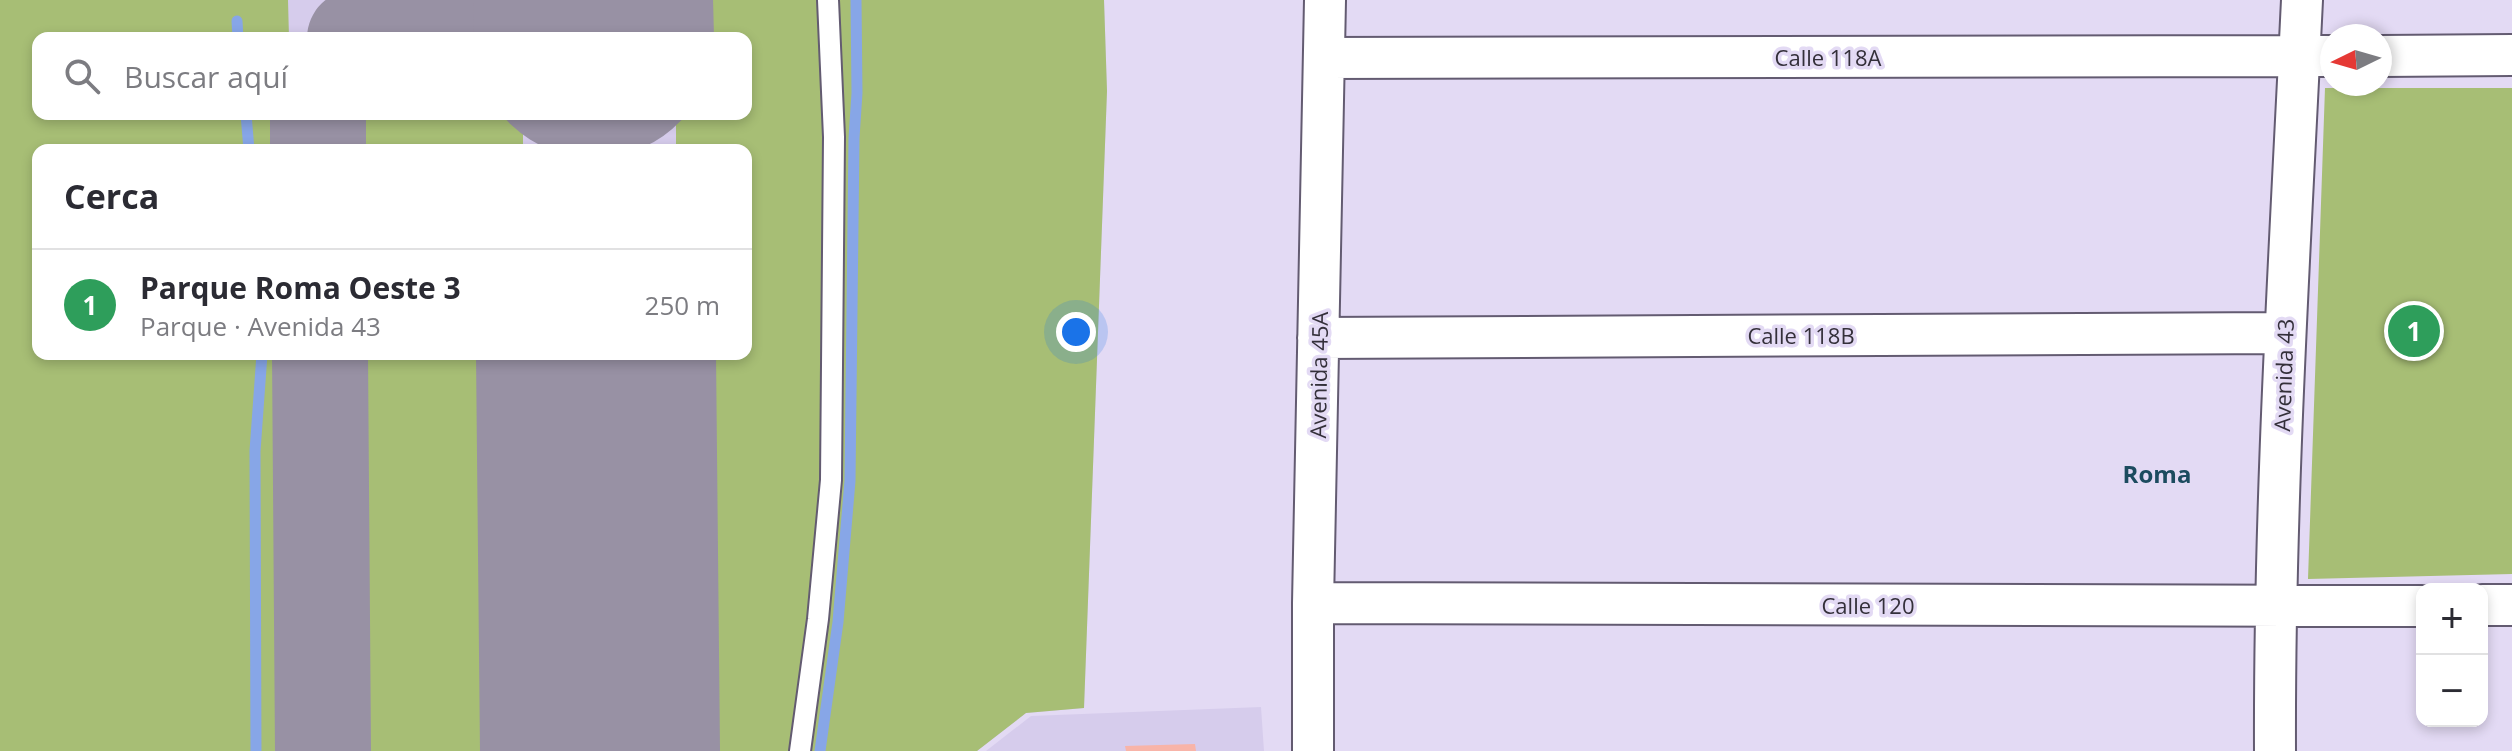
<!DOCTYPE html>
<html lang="es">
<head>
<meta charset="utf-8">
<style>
	:root { --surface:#fff; --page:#f7f7f7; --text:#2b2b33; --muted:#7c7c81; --line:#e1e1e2; --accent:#111827 }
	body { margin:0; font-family:"Open Sans",sans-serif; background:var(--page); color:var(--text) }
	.controls { position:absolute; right:24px; bottom:24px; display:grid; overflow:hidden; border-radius:16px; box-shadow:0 4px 12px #0003 }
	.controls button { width:72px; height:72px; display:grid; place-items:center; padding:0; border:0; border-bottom:2px solid var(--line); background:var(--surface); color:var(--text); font:40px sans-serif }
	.compass { position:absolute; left:2320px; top:24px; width:72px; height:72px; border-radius:50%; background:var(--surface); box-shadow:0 4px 12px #0003; rotate:265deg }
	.you { position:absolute; left:1076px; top:332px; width:28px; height:28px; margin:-20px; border:6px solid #fff; border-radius:50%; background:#1a73e8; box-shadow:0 0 0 12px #1a73e833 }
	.badge { display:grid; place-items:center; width:52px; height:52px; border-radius:50%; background:var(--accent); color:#fff; font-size:26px; font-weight:700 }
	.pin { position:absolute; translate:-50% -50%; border:4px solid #fff; box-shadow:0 2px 8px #0006 }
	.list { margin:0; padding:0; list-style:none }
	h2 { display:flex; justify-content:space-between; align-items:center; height:104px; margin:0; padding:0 32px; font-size:34px }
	h2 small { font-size:26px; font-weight:400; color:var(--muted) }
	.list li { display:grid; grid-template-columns:52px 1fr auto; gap:24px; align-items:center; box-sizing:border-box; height:112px; padding:0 32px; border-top:2px solid var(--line) }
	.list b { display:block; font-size:30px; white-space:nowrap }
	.list p { margin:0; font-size:26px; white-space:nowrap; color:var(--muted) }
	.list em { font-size:26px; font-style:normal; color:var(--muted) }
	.icon { flex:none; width:44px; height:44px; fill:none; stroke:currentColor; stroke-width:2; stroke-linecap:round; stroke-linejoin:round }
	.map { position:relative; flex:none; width:2512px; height:751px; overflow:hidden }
	.search { position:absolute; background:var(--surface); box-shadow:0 4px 12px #0003; left:32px; top:32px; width:720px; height:88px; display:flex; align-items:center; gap:20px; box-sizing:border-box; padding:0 28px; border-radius:16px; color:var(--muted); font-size:30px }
	.panel { position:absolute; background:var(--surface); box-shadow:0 4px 12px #0003; left:32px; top:144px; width:720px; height:216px; border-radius:16px }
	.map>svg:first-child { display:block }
	.built { fill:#d6ccec; fill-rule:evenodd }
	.green { fill:#a7be75 }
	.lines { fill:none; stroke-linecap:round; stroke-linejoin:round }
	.stream { stroke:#87a6e7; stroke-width:11 }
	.taxiway { stroke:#9891a4; stroke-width:96 }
	.runway { stroke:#9891a4; stroke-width:240 }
	.building { fill:#f8b4a8 }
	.lane-casing { stroke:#635b71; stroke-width:24 }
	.street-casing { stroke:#635b71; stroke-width:44 }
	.lane { stroke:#fff; stroke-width:20 }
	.street { stroke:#fff; stroke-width:40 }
	.labels { text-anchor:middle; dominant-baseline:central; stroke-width:7; stroke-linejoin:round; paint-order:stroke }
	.street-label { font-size:22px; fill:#34303a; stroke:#e3daf4 }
	.neighbourhood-label { font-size:24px; font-weight:bold; fill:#1c4b5f; stroke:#e3daf4 }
</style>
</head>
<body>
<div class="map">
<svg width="2512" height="751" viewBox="0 0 2512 751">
	<rect width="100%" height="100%" fill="#e3daf4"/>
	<path class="built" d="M 13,0 L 1104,0 L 1107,91 L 1084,708 L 1026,713 L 977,751 L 12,751 ZM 38,38 L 746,38 L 746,114 L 38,114 ZM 38,150 L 746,150 L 746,354 L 38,354 Z
		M 1261,707 L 1264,751 L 986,751 L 1031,716 Z"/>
	<path class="green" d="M 0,0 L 288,0 L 289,38 L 38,38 L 38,114 L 289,114 L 289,150 L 38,150 L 38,354 L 291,354 L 293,751 L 0,751 Z
		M 675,0 L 818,0 L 824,138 L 820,479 L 809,618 L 790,751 L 681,751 L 678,354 L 746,354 L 746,150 L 676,150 L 676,114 L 746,114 L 746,38 L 676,38 Z
		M 836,0 L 1104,0 L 1107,91 L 1084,708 L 1026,713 L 977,751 L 809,751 L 827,620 Z
		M 506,30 L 522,38 L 460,38 Z
		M 2325,88 L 2512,88 L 2512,574 L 2308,579 Z
		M 352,114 L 523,114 L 523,150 L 350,150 L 350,119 Z
		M 352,354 L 524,354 L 527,751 L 355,751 Z"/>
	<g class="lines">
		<path class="stream" d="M 237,21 L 238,38
			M 246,114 L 249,150
			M 256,751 L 255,451 L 262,354
			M 820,751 L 838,622 L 850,481 L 854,138 L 857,93 L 856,0"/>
		<path class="taxiway" d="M 355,38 C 379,19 489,0 520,3 C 542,7 556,23 571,38
			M 318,114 L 318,150
			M 320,354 L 323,751"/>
		<path class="runway" d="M 593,0 L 594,38
			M 596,354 L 600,751"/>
	</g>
	<path class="building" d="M 1195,744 L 1196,751 L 1126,751 L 1125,746 Z"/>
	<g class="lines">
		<defs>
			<path id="lane" d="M 800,751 L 818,619 L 831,480 L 834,137 L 828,0"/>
			<path id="street" d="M 2380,56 L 2512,55
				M 1324,58 L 2332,56
				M 1318,338 L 2285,333
				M 1313,603 L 2422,606
				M 2482,605 L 2512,605
				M 1313,751 L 1313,603 L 1325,0
				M 2275,751 C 2274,500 2290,250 2302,0"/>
		</defs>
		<use href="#lane" class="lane-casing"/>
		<use href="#street" class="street-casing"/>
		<use href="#lane" class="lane"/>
		<use href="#street" class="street"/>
	</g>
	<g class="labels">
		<g class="street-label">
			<text x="1828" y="57">Calle 118A</text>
			<text x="1801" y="335">Calle 118B</text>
			<text transform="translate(1318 375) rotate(-89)">Avenida 45A</text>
			<text transform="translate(2283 375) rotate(-88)">Avenida 43</text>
			<text x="1868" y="605">Calle 120</text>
		</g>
		<g class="neighbourhood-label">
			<text x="2157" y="473">Roma</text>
		</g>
	</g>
</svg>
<div class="controls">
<button>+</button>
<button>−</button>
</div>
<svg class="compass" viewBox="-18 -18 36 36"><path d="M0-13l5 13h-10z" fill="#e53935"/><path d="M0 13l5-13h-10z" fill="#7c7c81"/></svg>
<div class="you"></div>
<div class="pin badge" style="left:2414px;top:331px;background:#2e9e5b">1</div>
<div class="search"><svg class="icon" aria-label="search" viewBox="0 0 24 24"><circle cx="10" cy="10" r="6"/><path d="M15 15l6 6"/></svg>Buscar aquí</div>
<section class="panel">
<h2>Cerca<small></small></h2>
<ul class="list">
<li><span class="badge" style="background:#2e9e5b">1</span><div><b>Parque Roma Oeste 3</b><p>Parque · Avenida 43</p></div><em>250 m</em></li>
</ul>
</section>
</div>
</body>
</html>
